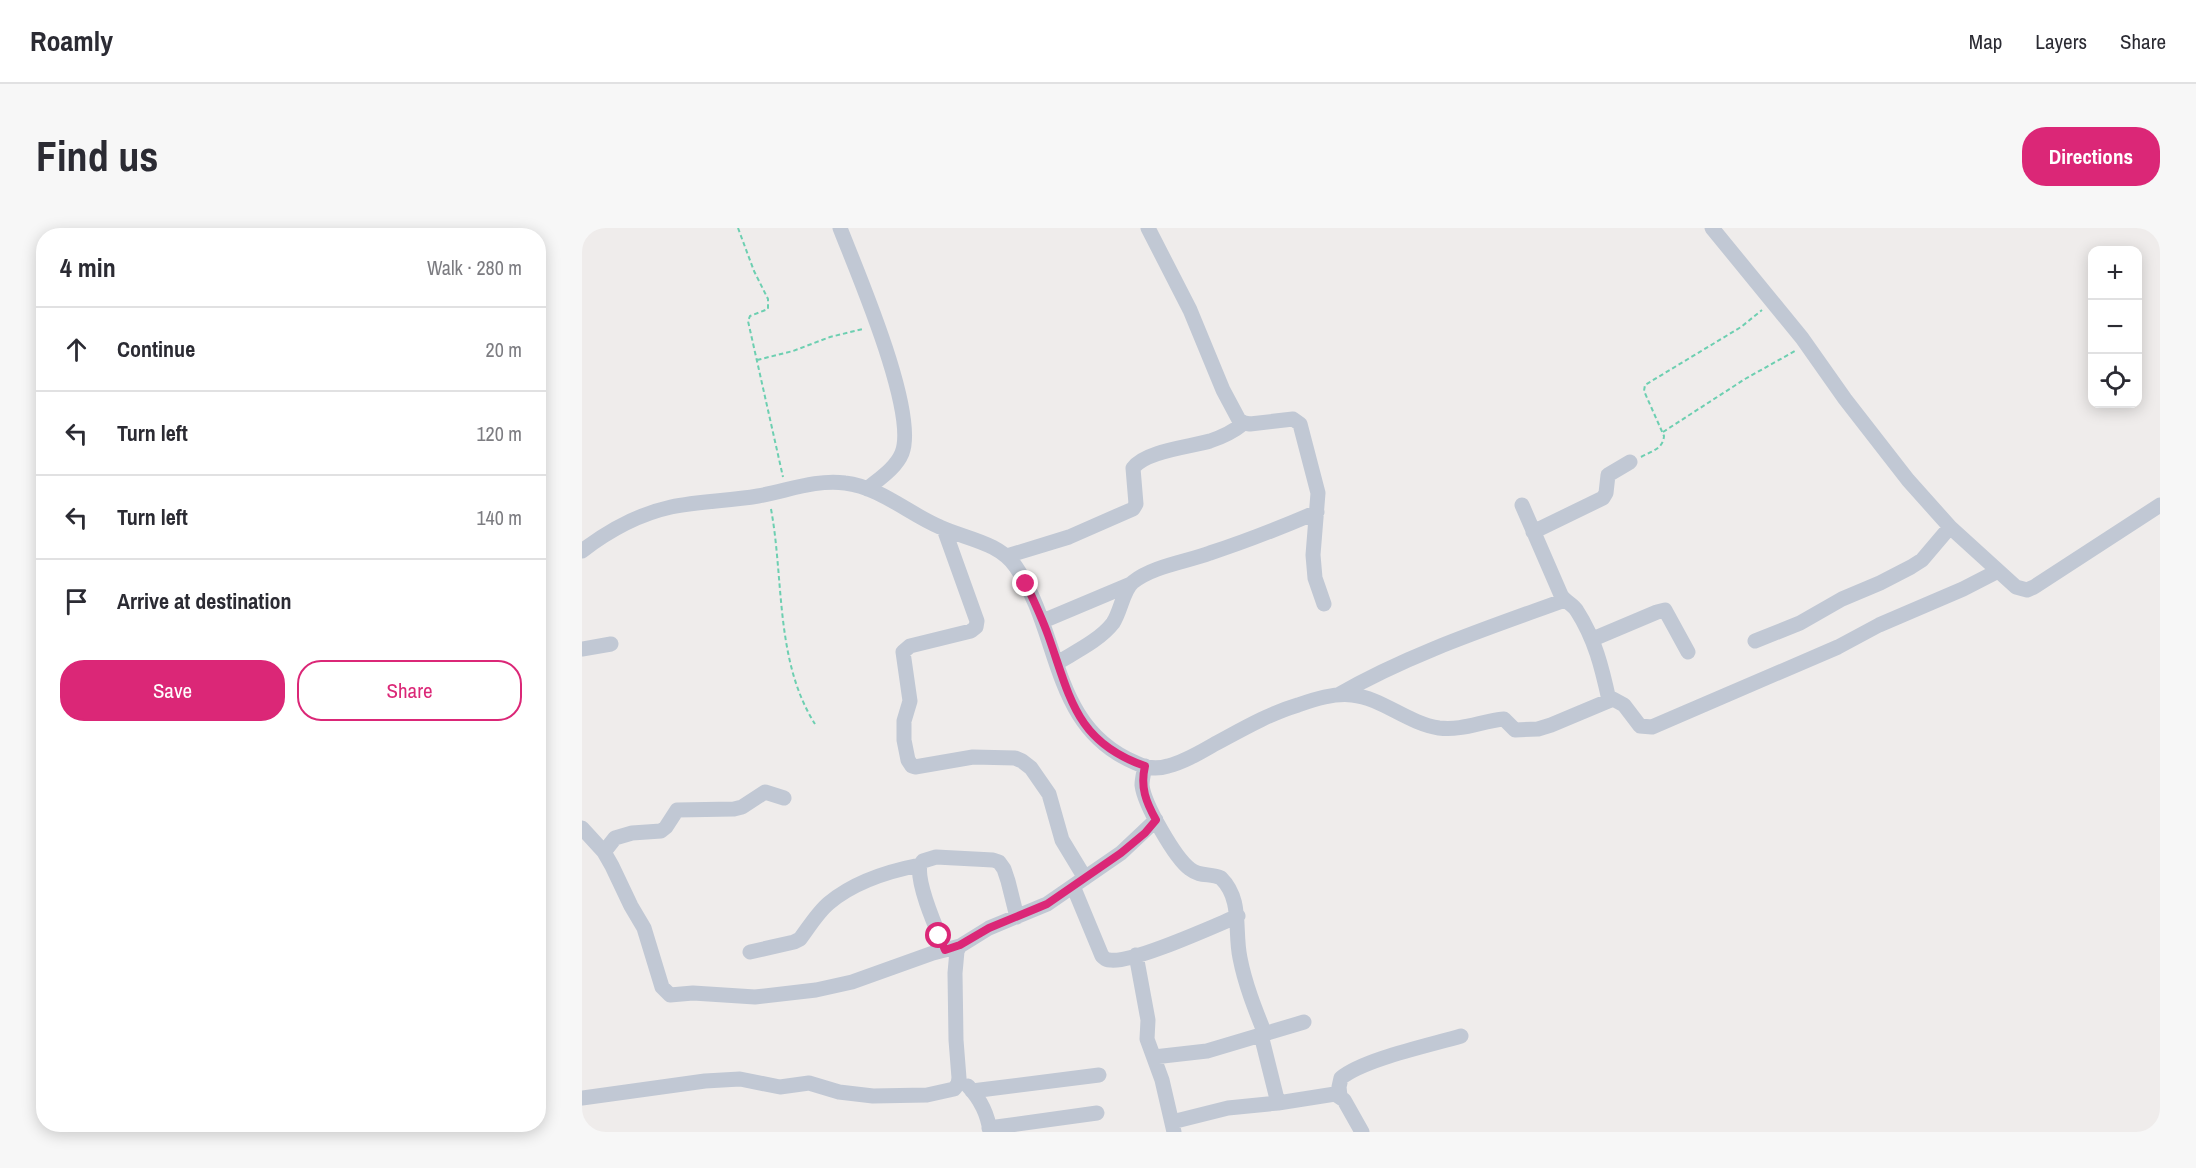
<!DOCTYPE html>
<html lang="en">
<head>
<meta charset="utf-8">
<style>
	:root { --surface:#fff; --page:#f7f7f7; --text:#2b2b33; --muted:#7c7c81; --line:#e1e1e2; --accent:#db2777 }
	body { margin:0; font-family:"Archivo Narrow",sans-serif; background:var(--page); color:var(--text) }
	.controls { position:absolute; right:18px; top:18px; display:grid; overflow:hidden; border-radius:12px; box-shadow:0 3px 15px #0003 }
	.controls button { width:54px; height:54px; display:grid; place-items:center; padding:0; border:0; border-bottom:2px solid var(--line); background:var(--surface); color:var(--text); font:30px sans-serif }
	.stop { position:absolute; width:18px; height:18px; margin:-14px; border:4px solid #db2777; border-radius:50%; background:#fff }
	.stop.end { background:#db2777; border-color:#fff; box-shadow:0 2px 6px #0008 }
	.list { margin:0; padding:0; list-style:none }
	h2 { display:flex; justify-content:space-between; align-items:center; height:78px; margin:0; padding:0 24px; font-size:26px }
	h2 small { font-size:20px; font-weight:400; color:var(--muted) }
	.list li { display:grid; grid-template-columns:39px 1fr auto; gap:18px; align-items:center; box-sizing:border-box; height:84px; padding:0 24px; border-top:2px solid var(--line) }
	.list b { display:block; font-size:22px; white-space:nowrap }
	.list em { font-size:20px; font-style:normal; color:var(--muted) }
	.actions { display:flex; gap:12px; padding:18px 24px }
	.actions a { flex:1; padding:14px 0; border:2px solid var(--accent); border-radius:24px; text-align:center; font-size:21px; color:var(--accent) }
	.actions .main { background:var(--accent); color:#fff }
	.icon { flex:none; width:33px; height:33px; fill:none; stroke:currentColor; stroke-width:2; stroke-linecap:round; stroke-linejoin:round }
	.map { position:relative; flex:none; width:1578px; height:904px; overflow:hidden; border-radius:24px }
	header { display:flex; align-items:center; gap:36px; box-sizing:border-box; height:84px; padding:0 30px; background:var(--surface); border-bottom:2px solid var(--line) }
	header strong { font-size:28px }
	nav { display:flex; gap:33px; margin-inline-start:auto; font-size:21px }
	.intro { display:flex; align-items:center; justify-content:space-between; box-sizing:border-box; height:144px; padding:0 36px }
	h1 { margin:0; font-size:42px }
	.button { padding:15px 27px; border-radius:24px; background:var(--accent); color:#fff; font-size:21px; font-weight:700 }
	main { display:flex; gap:36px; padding:0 36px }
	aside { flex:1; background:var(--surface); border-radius:24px; box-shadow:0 3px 15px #0003 }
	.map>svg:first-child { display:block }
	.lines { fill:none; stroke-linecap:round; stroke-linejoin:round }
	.path { stroke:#6dcfb1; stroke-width:2; stroke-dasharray:4.5 3; stroke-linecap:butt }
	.minor { stroke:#c1c8d4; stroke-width:15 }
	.route { stroke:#db2777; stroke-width:8 }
</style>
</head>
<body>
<header>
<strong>Roamly</strong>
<nav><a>Map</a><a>Layers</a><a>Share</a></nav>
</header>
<div class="intro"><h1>Find us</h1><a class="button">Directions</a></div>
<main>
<aside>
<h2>4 min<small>Walk · 280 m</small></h2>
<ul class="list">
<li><svg class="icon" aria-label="ahead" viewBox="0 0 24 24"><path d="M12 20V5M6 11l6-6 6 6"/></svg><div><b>Continue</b></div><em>20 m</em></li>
<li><svg class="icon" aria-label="left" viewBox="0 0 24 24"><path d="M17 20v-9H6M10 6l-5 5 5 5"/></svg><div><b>Turn left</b></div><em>120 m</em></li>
<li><svg class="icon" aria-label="left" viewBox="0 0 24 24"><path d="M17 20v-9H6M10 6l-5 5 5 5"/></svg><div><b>Turn left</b></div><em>140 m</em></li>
<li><svg class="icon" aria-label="arrive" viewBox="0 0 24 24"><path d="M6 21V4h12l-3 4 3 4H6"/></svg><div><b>Arrive at destination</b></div></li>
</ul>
<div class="actions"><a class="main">Save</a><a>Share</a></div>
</aside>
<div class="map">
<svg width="1578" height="904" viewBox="0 0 1578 904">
	<rect width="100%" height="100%" fill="#efeceb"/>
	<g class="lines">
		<path class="path" d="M 156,0 L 172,43 L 186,71 L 186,81 L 168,88 L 166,93 L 201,249
			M 175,132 L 211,123 L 248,109 L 281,101
			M 1081,204 L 1163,151 L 1213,123
			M 1059,229 C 1070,223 1081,221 1082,208 L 1062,163 L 1063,157 L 1159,99 L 1180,82
			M 189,281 C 202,351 193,433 233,496"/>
		<path class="minor" d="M 258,0 C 275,44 336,184 320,225 C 314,240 297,251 285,261
			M 566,0 L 608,82 L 641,162 L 657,192 L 662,195 L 668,196 L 711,191 L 718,196 L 736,265 L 731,327 L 733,350 L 742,376
			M 1130,0 L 1220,110 L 1263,171 L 1326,252 L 1368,299 L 1434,359 L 1445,362 L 1452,359 L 1578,277
			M 940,277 L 979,367 C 983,374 991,376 995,383 C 1013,411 1020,440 1027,472
			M 362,301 L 395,393 L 394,399 L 389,403 L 328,418 L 321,424 L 328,473 L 322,493 L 322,512 L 326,532 L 330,538 L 333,539 L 391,529 L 433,530 L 440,533 L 449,540 L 467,566 L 480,612 L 503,650
			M 951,304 L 1021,270 L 1024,265 L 1026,247 L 1048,234
			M 0,323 C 26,303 57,286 89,279 C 118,273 147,273 176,268 C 205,263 234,251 263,255 C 298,259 327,286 358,299 C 384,311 417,314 434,339 C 480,407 468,499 554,535 C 564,540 576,541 586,538 C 602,534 617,525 631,517 C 659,502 686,486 716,477 C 733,471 752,465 770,467 C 800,470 825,495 857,500 C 880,503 900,493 922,491 L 933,502 L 956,501 L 969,497 L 1031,471 L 1042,477 L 1058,498 L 1070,499 L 1256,419 L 1297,397 L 1381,361 L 1416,343
			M 425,328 L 487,309 L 551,281 L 554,276 L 551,240 C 563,223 608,219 628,213 C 640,209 651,204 662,195
			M 461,393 L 549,356
			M 1011,411 L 1075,384 L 1083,382 L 1106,424
			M 1173,413 L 1218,395 L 1260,371 L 1298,355 L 1329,339 L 1340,332 L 1368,299
			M 0,421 L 29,416
			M 475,435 C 493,424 518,412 531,395 C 539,383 541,362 551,354 C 571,338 604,334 628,325 C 665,313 700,299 735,284
			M 756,467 C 827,426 906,400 983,372
			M 563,538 C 562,544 560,551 560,557 C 562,576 593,630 608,641 C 618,649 629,645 639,650 C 661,672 652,702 658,730 C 663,756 673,781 683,806
			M 0,600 L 22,624 L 30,638 L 49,678 L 62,700 L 80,759 L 88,767 L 111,765 L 173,769 L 234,762 L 270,754 L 351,725 L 378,718
			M 22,624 L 33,610 L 50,605 L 79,603 L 84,599 L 95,582 L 152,581 L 160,579 L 183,564 L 202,570
			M 491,658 L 520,728 C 524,731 523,732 528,732 C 549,736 632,698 656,688
			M 363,721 C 355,702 334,656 338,637 L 341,633 L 354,629 L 411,632 L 417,634 L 422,641 L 426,653 L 435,689
			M 168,724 L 212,714 L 218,711 C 227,699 236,684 247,675 C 272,654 307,643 338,637
			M 554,727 L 566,792 L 565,811 L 580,852 L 592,904
			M 679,807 L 696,875
			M 572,829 L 625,823 L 722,794
			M 386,858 C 398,871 406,886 408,904
			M 390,863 L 517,847
			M 758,868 L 757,859 L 759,850 C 782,831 849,817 879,808
			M 0,870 L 123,853 L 158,851 L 198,859 L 227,855 L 257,864 L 291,868 L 345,867 L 372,861 L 376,856 L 377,850 L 374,812 L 373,745 L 375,723 L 378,718 L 407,700 L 465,676 L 539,625 L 574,592
			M 590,894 L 646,880 L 696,875 L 753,866 L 762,872 L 780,904
			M 407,900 L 515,885"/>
	</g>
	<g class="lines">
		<path class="route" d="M 357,708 L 363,722 L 378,717 L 407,700 L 465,676 L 539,625 L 563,605 L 574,592 C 564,574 558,559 563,538 C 493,514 488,468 466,407 C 460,390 452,373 444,356"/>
	</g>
</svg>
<div class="controls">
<button>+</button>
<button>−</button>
<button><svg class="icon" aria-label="locate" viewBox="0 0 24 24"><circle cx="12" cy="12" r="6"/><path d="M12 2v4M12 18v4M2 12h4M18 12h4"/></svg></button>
</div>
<div class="stop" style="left:357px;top:708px"></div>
<div class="stop end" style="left:444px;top:356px"></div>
</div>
</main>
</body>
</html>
